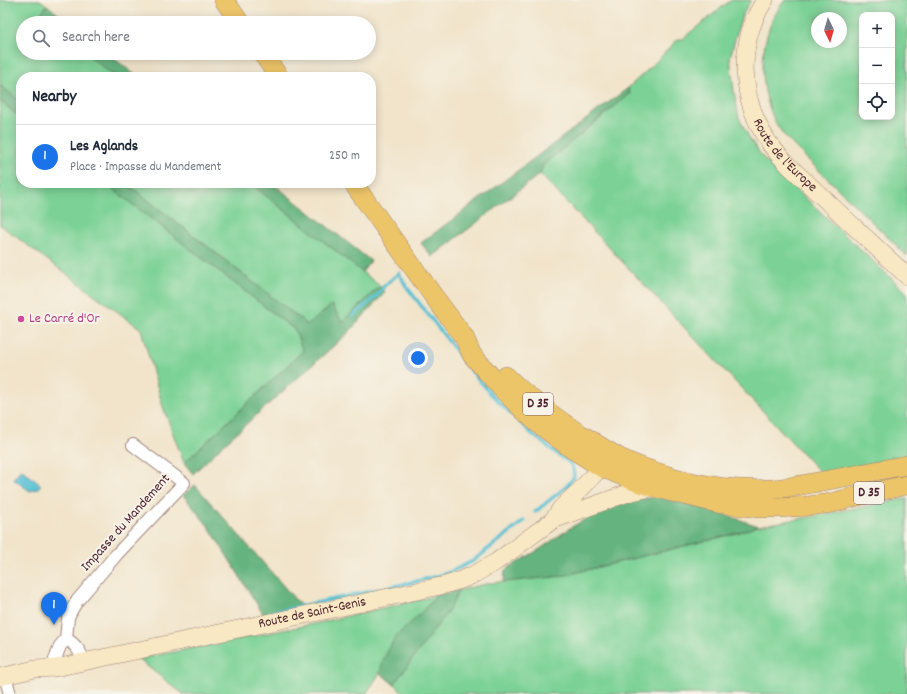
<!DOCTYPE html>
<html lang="en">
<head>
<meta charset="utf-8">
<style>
	:root { --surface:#fff; --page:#f6f6f7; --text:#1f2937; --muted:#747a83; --line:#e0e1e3; --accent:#1a73e8 }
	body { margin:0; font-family:Dekko,sans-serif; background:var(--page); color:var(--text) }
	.controls { position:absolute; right:12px; top:12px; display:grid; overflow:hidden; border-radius:8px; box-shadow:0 2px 10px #0003 }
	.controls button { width:36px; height:36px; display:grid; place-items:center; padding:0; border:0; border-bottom:1px solid var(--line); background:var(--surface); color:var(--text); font:20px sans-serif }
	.compass { position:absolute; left:811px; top:12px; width:36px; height:36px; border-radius:50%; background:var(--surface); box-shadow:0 2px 10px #0003; rotate:175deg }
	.you { position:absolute; left:418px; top:358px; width:14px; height:14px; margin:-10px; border:3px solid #fff; border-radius:50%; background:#1a73e8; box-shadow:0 0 0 6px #1a73e833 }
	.badge { display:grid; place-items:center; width:26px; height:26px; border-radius:50%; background:var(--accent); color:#fff; font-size:13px; font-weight:700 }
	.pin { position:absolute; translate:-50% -33px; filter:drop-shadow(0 1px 2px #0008) }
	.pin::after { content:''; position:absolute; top:21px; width:14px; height:12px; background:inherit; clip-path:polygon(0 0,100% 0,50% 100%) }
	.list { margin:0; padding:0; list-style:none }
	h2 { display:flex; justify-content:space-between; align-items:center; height:52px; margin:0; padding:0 16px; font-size:17px }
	h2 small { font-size:13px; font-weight:400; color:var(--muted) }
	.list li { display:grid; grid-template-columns:26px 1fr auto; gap:12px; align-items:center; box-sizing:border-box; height:64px; padding:0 16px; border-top:1px solid var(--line) }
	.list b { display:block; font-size:15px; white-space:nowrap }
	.list p { margin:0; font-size:13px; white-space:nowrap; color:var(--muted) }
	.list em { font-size:13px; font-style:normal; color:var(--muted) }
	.icon { flex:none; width:22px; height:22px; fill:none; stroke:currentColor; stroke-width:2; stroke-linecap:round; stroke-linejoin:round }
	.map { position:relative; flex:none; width:907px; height:694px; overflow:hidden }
	.search { position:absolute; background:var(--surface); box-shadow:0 2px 10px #0003; left:16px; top:16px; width:360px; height:44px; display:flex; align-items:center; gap:10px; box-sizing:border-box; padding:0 14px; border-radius:22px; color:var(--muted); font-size:15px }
	.panel { position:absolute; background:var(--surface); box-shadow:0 2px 10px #0003; left:16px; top:72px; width:360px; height:116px; border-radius:16px }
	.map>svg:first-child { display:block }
	.green { fill:#7cd296; stroke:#637860; fill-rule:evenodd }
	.forest { fill:#65b47f; stroke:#586a55 }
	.water { fill:#58c1d4; stroke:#517080 }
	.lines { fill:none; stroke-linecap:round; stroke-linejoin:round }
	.stream { stroke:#58c1d4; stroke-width:3.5 }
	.street-casing { stroke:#9e827a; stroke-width:14 }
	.secondary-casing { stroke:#9e827a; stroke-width:18 }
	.primary-casing { stroke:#9e827a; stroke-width:20 }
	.street { stroke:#fff; stroke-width:12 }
	.secondary { stroke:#f8e8c3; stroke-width:17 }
	.primary { stroke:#edc569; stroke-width:19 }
	.hotel-dot { fill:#d1479c; stroke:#f7f3e8; stroke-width:1.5 }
	.labels { text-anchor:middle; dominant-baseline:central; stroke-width:4; stroke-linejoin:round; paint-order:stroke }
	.shield { fill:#f7f3e8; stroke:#7e5f64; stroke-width:1 }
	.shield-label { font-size:13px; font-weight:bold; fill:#4a1f2b }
	.street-label { font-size:14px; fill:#4a1f2b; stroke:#f7f3e8 }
	.hotel-label { font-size:14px; fill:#b23c85; stroke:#f7f3e8; text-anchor:start }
</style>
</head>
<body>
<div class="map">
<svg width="907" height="694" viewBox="0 0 907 694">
	<rect width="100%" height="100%" fill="#f7f3e8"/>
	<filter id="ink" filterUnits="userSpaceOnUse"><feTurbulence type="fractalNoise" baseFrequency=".025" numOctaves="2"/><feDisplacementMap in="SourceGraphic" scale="8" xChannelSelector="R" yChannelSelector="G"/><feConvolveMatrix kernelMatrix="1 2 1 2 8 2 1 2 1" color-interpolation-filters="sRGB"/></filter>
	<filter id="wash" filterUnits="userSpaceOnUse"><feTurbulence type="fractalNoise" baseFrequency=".012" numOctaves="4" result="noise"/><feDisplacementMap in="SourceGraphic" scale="16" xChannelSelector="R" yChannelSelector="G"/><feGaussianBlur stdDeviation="0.9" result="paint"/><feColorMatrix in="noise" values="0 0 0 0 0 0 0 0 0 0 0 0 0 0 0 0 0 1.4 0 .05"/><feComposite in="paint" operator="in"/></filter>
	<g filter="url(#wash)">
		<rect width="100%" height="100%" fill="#f1e4ca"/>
		<path class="green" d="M 0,0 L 40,0 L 47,5 L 39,16 L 48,23 L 23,23 L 23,53 L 85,53 L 116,77 L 21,77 L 21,102 L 0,85 Z
			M 731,0 L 751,0 L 742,16 L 739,25 L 730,57 L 734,92 L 739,118 L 750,139 L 764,159 L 907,293 L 907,457 L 821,473 L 540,174 L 543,165 L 630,94 L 628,88 L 654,64 L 678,39 L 682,39 Z
			M 785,0 L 907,0 L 907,256 L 795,147 C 786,138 778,129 773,117 C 757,80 759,32 785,0 ZM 862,15 L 892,15 L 892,117 L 862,117 ZM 817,18 L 841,18 L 841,42 L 817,42 Z
			M 0,101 L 21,118 L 21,183 L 105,183 L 295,330 L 303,351 L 184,463 L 163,407 L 141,329 L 0,225 Z
			M 126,183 L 250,183 L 380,286 L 342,322 L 332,305 L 308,325 Z
			M 907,498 L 907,694 L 406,694 L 380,673 L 366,694 L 183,694 L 138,659 L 318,623 L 490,583 L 562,576 L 737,533 L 758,526 L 809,517 Z"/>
		<path class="forest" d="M 47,5 L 69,23 L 48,23 L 39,16 Z
			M 85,53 L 107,53 L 138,77 L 116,77 Z
			M 0,85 L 21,102 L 21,118 L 0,101 Z
			M 628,88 L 630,93 L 543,165 L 540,174 L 432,257 L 421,243 Z
			M 105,183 L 126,183 L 308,325 L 332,305 L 342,322 L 380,286 L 385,292 L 348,333 L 223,445 L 193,474 L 184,463 L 303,351 L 295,330 Z
			M 250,183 L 272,183 L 371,261 L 362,272 Z
			M 195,485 L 301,606 L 263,614 L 209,527 L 183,495 Z
			M 658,497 L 706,508 L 758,526 L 737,533 L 562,576 L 504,582 L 505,570 L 540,549 L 570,528 L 603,509 L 639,499 Z
			M 459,590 L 449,610 L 394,684 L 380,673 L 383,660 L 395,637 L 417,617 L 429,604 L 437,595 Z"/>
		<path class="water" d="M 21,469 L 41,485 L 37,489 L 30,491 L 13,479 Z"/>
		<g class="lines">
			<path class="stream" d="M 353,316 L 378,295 L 384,286 L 399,273 L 406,286 L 470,369 L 491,394 L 532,434 L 561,457 L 569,462 L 573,468 L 574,477 L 567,486 L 535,512
				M 269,613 L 418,581 L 448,573 L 473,561 L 524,521"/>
		</g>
	</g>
	<g filter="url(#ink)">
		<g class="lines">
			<defs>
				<path id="street" d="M 66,639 C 76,644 80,652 85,662
					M 55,668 L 55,659 L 60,646 L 66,639 L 68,618 L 71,611 L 77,601 L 116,555 L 184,483 L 133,445
					M 5,676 L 10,694"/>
				<g id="secondary">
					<path id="s1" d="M 765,0 C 736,44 740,100 769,143 C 775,151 782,159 789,166 L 907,276"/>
					<path d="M 553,520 L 561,508 L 581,489 L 601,467"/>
					<path id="s2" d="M 0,677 L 35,669 L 55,668 L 445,585 L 458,581 L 471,576 L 496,562 L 553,520 L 628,493 L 646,489 L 656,487"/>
				</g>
				<path id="primary" d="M 224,0 L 240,23
					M 262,53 L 279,77
					M 353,183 L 432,294 L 464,337 L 472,355 L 503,390 L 522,409 L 536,422 L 572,449 L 601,467 L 637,482 L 672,492 L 717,503 L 759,508 L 778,508 L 809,506 L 832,503 L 869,493 L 907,485
					M 506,376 C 528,398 554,417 580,434 C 594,442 607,451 622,459 C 634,465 646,469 659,473 C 695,485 734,491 772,489 C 790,488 807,484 823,481 C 851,476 879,470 907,465"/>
			</defs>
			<use href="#street" class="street-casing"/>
			<use href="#secondary" class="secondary-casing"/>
			<use href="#primary" class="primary-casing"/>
			<use href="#street" class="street"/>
			<use href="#secondary" class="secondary"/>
			<use href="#primary" class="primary"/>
		</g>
	</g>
	<circle class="hotel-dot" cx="21" cy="319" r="4"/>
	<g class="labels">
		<g class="shield">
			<rect x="523" y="393" width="30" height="22" rx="3"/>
			<rect x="854" y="482" width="30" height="22" rx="3"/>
		</g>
		<g class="shield-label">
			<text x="538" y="404">D 35</text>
			<text x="869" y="493">D 35</text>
		</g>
		<g class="street-label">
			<text stroke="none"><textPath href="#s1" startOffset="171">Route de l'Europe</textPath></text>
			<text transform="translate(126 523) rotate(-48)">Impasse du Mandement</text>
			<text stroke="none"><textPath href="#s2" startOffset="319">Route de Saint-Genis</textPath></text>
		</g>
		<g class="hotel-label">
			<text x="29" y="319">Le Carré d'Or</text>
		</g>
	</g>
</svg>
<div class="controls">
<button>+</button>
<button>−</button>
<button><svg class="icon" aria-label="locate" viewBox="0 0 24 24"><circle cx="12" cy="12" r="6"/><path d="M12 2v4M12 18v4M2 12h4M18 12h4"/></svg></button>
</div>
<svg class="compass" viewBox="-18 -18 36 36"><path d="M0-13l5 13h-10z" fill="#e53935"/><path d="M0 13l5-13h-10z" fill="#747a83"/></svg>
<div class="you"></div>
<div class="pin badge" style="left:54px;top:625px">1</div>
<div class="search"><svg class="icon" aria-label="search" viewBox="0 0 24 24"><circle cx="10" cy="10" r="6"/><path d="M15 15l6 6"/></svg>Search here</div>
<section class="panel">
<h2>Nearby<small></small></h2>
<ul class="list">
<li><span class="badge">1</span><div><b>Les Aglands</b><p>Place · Impasse du Mandement</p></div><em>250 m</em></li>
</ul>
</section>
</div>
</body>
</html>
